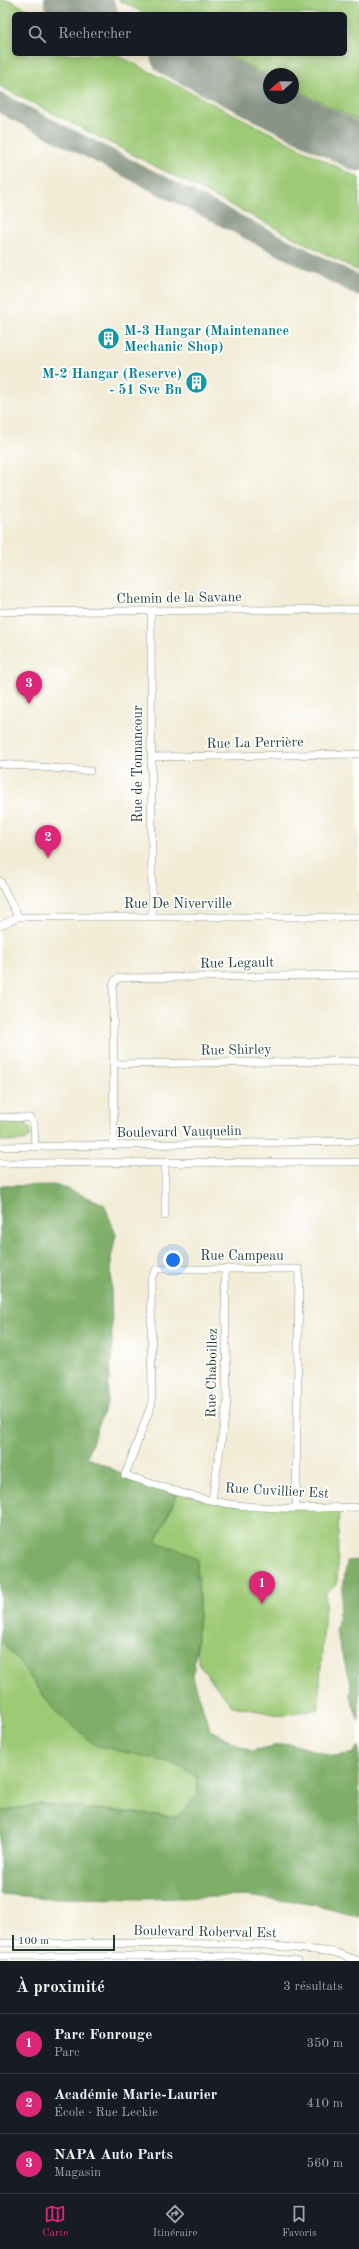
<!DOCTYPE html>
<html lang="fr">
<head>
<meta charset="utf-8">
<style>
	:root { --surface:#171b24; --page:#242831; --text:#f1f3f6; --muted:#9ea1a6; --line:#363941; --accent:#db2777 }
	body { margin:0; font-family:"Old Standard TT",serif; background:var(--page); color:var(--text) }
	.compass { position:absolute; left:263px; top:68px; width:36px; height:36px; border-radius:50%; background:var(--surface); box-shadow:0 2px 10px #0003; rotate:250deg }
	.scale { position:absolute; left:12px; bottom:10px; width:103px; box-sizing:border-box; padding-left:4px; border:2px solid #1f3d34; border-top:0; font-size:11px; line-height:14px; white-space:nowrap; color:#1f3d34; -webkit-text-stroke:3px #fff; paint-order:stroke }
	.you { position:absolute; left:173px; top:1260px; width:14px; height:14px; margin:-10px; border:3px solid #fff; border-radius:50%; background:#1a73e8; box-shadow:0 0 0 6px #1a73e833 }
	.badge { display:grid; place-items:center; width:26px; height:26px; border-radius:50%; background:var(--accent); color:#fff; font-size:13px; font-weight:700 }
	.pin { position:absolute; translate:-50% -33px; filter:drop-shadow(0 1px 2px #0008) }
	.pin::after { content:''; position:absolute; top:21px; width:14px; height:12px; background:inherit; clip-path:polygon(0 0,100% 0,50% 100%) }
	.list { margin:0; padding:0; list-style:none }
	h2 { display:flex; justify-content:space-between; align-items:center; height:52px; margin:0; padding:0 16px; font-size:17px }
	h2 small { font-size:13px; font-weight:400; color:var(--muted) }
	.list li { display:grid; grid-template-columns:26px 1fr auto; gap:12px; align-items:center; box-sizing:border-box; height:60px; padding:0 16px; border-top:1px solid var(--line) }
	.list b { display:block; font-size:15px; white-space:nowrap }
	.list p { margin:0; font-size:13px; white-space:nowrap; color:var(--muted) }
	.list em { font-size:13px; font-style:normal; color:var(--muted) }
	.icon { flex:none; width:22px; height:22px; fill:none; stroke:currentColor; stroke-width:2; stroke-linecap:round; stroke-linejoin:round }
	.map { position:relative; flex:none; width:359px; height:1961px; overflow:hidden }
	.search { position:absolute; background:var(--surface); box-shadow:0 2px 10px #0003; left:12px; right:12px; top:12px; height:44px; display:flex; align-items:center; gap:10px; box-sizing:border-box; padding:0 14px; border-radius:6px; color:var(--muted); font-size:15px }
	.sheet { height:232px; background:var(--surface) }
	nav { display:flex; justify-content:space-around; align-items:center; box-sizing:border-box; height:56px; border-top:1px solid var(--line); background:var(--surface); font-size:11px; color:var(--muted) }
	nav a { display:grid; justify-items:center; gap:2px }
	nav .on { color:var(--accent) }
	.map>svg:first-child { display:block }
	.green { fill:#9eca76; stroke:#5e8455 }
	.forest { fill:#7eae67; stroke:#4e764e }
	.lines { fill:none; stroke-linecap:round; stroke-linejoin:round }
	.taxiway { stroke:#889485; stroke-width:19 }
	.runway { stroke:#889485; stroke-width:46 }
	.minor-casing { stroke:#889485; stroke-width:8 }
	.minor { stroke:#fff; stroke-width:7 }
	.labels { text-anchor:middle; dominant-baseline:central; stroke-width:3.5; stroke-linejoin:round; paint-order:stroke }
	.culture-label { font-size:14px; font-weight:bold; fill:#0d838f; stroke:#fff; text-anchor:start }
	.street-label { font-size:14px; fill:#1f3d34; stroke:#fff }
</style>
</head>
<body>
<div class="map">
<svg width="359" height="1961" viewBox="0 0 359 1961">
	<rect width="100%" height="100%" fill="#fff"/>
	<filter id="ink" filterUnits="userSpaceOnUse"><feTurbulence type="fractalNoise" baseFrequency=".025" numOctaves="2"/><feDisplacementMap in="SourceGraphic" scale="8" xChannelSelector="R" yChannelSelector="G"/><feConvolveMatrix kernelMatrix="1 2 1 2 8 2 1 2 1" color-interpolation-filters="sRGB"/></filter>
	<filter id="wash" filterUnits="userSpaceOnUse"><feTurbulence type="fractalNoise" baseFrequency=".012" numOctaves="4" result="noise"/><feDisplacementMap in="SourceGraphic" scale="16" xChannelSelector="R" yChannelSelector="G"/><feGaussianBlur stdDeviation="0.9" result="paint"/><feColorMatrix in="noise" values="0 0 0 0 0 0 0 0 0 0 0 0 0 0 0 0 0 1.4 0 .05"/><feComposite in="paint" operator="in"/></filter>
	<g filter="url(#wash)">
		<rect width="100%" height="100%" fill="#f2ecd6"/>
		<path class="green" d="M 0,0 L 9,0 L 37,14 L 14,14 L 14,54 L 115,54 L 359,178 L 359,271 L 0,86 Z
			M 118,0 L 359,0 L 359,121 L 293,88 L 293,74 L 269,74 L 269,76 L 225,54 L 345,54 L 345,14 L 146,14 Z
			M 0,1122 L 26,1123 L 29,1127 L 31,1136 L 25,1141 L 0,1141 Z
			M 178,1493 L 237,1505 L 339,1507 L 337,1584 L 326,1593 L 318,1709 L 280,1715 L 232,1706 L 200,1666 L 196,1648 L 199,1615 L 199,1576 L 156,1542 Z
			M 0,1640 L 17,1659 L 54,1710 L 95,1744 L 176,1764 L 197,1777 L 198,1795 L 177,1817 L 39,1804 L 0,1812 Z"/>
		<path class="forest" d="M 58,1185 L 104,1204 L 116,1235 L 111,1258 L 112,1349 L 107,1402 L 87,1457 L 125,1475 L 177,1494 L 156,1542 L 186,1552 L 197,1559 L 199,1615 L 193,1677 L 210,1730 L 251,1751 L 288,1743 L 333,1756 L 351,1754 L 359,1746 L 359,1917 L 310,1904 L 245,1896 L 145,1899 L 49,1898 L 0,1894 L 0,1812 L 39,1804 L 177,1817 L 198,1795 L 197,1777 L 176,1764 L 95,1745 L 54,1710 L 17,1659 L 0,1640 L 0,1186 Z
			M 359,1560 L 359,1721 L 350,1696 L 351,1686 L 336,1632 L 347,1561 Z"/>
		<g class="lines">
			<path class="taxiway" d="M 0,103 L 359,286"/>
			<path class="runway" d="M 67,0 L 95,14
				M 173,54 L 359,148"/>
		</g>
	</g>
	<g filter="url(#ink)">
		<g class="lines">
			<defs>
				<path id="minor" d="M 151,611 L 152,917
					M 0,612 L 359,609
					M 151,757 L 359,754
					M 0,764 L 90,771
					M 0,881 L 18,917
					M 0,926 L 18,917 L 359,917
					M 114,1064 L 359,1061
					M 0,1117 L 30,1118 L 34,1125 L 35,1147
					M 114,1146 L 113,988 L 114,982 L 118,978 L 359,975
					M 0,1147 L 359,1141
					M 165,1162 L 165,1216
					M 0,1163 L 359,1162
					M 212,1500 L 227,1404 L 225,1269
					M 296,1508 L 299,1269 L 157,1269 L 151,1279 L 152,1403 L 125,1475 C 162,1487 198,1500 237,1505 C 277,1510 319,1508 359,1507
					M 0,1943 L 255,1944 L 334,1952 L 359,1961
					M 0,1956 L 247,1956 L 298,1961"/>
			</defs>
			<use href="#minor" class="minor-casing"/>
			<use href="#minor" class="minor"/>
		</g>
	</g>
	<defs>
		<symbol id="building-disc" viewBox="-11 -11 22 22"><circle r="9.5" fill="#0f9aa8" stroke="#fff"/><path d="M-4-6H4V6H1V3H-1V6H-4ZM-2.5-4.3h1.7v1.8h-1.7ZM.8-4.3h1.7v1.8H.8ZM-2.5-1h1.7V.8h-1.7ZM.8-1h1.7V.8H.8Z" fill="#fff"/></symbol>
	</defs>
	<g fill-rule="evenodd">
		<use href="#building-disc" x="96" y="326" width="25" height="25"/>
		<use href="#building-disc" x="184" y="370" width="25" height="25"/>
	</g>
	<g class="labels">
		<g class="culture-label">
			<text x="124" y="331">M-3 Hangar (Maintenance<tspan x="124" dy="16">Mechanic Shop)</tspan></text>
			<text x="182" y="374" text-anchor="end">M-2 Hangar (Reserve)<tspan x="182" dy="16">- 51 Svc Bn</tspan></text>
		</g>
		<g class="street-label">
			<text transform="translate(179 598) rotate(-1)">Chemin de la Savane</text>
			<text transform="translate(255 743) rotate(-1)">Rue La Perrière</text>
			<text transform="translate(138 764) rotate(-90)">Rue de Tonnancour</text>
			<text x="178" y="904">Rue De Niverville</text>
			<text transform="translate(237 963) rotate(-1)">Rue Legault</text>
			<text transform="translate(236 1050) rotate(-1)">Rue Shirley</text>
			<text transform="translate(179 1132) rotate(-1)">Boulevard Vauquelin</text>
			<text x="242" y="1256">Rue Campeau</text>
			<text transform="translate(212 1373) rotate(-89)">Rue Chaboillez</text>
			<text transform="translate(277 1491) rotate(3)">Rue Cuvillier Est</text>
			<text transform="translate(205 1932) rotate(1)">Boulevard Roberval Est</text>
		</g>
	</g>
</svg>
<svg class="compass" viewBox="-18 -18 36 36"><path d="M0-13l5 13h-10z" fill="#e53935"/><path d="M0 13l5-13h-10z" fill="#9ea1a6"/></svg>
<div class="scale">100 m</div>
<div class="you"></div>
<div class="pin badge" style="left:262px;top:1604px">1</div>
<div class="pin badge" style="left:48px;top:858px">2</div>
<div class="pin badge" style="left:29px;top:704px">3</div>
<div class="search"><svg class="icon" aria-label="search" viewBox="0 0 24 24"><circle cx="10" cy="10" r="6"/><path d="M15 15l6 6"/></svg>Rechercher</div>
</div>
<section class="sheet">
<h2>À proximité<small>3 résultats</small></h2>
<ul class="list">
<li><span class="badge">1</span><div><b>Parc Fonrouge</b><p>Parc</p></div><em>350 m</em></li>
<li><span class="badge">2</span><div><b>Académie Marie-Laurier</b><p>École · Rue Leckie</p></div><em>410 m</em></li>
<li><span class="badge">3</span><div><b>NAPA Auto Parts</b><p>Magasin</p></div><em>560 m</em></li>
</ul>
</section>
<nav>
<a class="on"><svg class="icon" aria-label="map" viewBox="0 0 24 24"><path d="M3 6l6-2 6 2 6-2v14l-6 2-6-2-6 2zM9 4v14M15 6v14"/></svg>Carte</a>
<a><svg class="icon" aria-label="directions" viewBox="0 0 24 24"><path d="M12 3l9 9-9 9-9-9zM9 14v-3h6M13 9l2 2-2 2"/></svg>Itinéraire</a>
<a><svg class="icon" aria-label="saved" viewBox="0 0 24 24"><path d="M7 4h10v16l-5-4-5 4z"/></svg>Favoris</a>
</nav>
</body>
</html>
